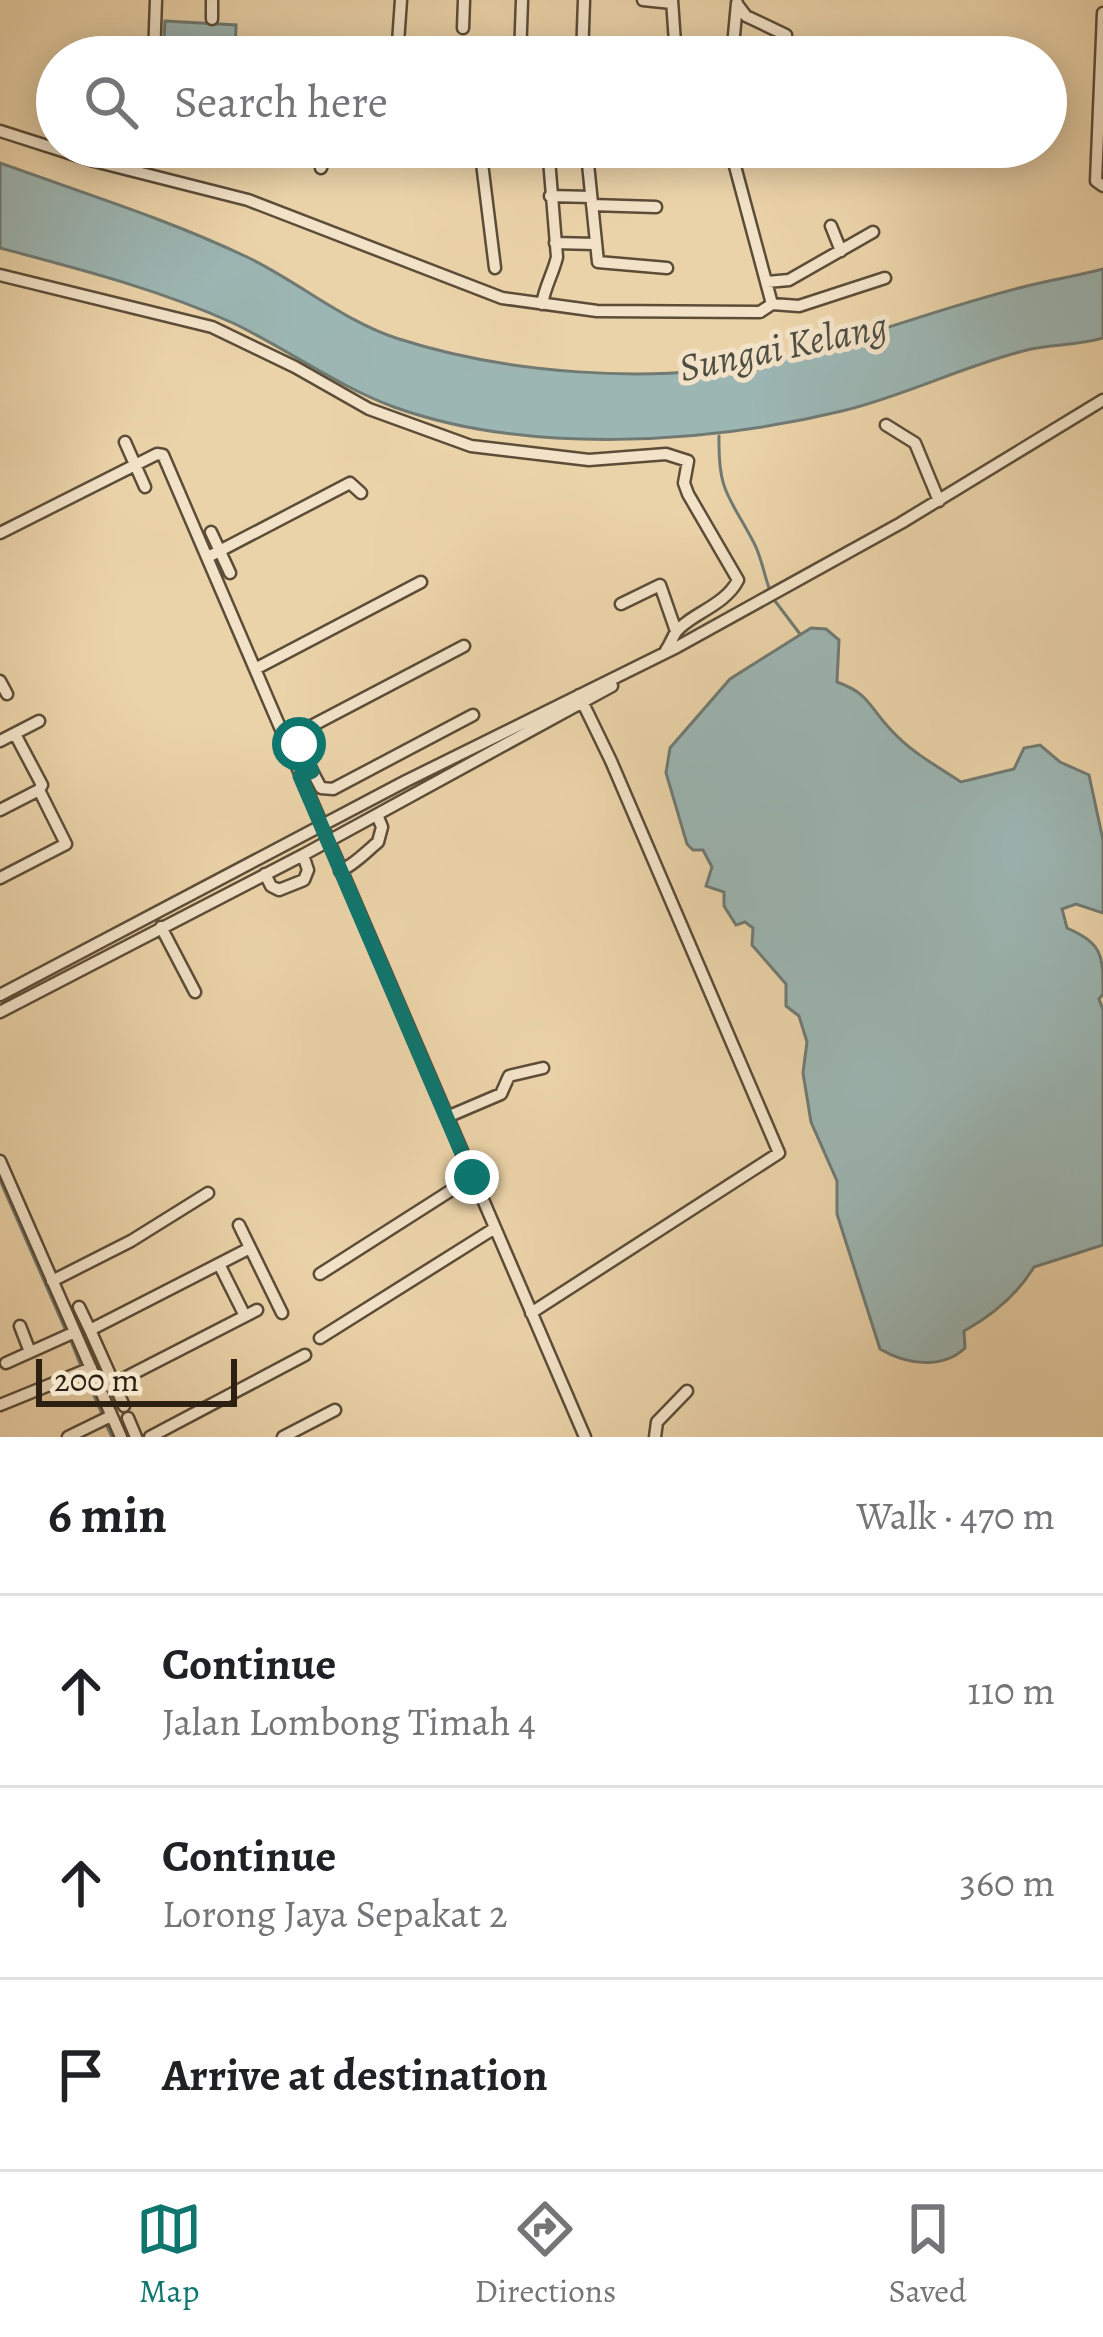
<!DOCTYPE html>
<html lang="en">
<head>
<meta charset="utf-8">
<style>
	:root { --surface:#fff; --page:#f6f6f6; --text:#202124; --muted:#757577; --line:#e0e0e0; --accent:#0f766e }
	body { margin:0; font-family:Alegreya,serif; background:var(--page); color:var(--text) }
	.scale { position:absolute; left:36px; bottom:30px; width:201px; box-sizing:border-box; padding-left:12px; border:6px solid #2d2012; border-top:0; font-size:33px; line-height:42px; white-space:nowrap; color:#2d2012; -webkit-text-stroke:9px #f2e2c7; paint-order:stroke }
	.stop { position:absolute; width:36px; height:36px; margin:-27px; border:9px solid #0f766e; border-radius:50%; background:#fff }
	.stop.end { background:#0f766e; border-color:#fff; box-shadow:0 3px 12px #0008 }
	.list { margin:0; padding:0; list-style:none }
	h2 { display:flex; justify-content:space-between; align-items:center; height:156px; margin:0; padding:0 48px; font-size:51px }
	h2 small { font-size:39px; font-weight:400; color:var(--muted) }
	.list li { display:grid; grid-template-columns:78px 1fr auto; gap:36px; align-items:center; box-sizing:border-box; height:192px; padding:0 48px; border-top:3px solid var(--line) }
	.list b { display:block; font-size:45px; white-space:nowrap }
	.list p { margin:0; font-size:39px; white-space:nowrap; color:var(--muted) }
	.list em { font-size:39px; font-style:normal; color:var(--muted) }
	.icon { flex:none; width:66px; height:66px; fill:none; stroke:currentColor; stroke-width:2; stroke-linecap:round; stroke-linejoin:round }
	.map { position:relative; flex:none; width:1103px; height:1437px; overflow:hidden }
	.search { position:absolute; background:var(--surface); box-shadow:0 6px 30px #0003; left:36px; right:36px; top:36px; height:132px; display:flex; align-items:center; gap:30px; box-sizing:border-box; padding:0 42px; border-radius:66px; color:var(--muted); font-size:45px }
	.sheet { height:732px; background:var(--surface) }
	nav { display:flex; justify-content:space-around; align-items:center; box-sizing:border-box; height:168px; border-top:3px solid var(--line); background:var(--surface); font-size:33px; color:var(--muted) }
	nav a { display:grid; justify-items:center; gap:6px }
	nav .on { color:var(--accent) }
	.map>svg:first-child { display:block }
	.water { fill:#9cb6b3; stroke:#707a73; stroke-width:3 }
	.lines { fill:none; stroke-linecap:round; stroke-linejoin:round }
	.stream { stroke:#707a73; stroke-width:3 }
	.minor-casing { stroke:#5c4d38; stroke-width:15 }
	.minor { stroke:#f2e2c7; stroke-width:10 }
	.route { stroke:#0f766e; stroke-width:15 }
	.labels { text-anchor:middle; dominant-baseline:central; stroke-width:10; stroke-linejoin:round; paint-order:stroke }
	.water-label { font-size:39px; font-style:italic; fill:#4e4d42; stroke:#f2e2c7 }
</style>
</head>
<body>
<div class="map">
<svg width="1103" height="1437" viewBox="0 0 1103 1437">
	<rect width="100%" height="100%" fill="#ebd3a9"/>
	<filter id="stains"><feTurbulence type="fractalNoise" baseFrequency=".00167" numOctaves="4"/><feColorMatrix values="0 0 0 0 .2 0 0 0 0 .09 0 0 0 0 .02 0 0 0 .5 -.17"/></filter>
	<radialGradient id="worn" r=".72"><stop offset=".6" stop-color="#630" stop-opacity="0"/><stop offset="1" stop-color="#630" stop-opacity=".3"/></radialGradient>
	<path class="water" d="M 165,21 L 236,25 L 235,57 L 163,57 Z
		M 0,163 C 83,193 167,219 247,257 C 299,282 343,321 399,339 C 505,373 651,385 760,362 C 849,344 935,309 1023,287 C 1050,280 1077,276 1103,269 L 1103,338 C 1077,346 1049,344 1023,351 C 961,367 904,396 842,411 C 706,444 527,455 394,407 C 337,386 287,349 233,323 C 158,289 79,269 0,248 Z
		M 811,628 L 826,629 L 839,640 L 837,682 C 871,694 869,708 892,731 C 911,752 937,766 961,782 L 1014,769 L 1024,748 L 1040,745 L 1060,762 L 1089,775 L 1103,840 L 1103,913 L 1076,904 L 1062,909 L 1067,928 C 1103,944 1103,955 1103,994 L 1099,999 L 1103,1010 L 1103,1245 L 1034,1267 C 1017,1295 993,1315 964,1331 L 965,1348 C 942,1370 905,1364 880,1349 L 837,1214 L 837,1181 L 811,1122 L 803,1073 L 807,1042 L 799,1016 L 786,1006 L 786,984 L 752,945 L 753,928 L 745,922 L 736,925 L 724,906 L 724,892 L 706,886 L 712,867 L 703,850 L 693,850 L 687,844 L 666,773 L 670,748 L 730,679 Z"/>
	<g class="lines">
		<path class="stream" d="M 719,436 C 718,493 729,495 754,543 C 761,556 764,574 769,588
			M 772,597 L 800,634
			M 0,1180 L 66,1331
			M 71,1341 L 81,1366
			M 86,1377 L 102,1414
			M 106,1424 L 112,1437"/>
		<defs>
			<path id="minor" d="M 643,0 L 672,3
				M 672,0 L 676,57
				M 737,4 L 746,16 L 786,35
				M 1103,13 L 1096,181 L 1103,186
				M 212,19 L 212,0
				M 463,28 L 464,0
				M 154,57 L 156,0
				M 397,57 L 401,0
				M 520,57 L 522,0
				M 582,57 L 584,0
				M 732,57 L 737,3
				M 0,131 L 94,161 L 248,200 L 502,298 L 597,311 L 760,312 L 772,304
				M 480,147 L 495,268
				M 583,147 L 587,154 L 598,262 L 667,268
				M 647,147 L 724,151
				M 725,147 L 732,155 L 772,304
				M 321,168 L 327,147
				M 550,196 L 591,197
				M 592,205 L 656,207
				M 831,226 L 841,251
				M 555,243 L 595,244
				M 0,275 L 212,327 L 295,367 L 369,409 L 471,446 L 589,460 L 666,454 L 688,461 L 684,483 L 688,494 L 738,580 C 725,606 690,614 676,632 C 672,638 670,645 666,650
				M 767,282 L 789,280 L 873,232
				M 542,304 C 545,286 553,274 557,257 L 548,147
				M 772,304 L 799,306 L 885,278
				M 886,425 L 915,443 L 939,501
				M 125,442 L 145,487
				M 211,532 L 230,573
				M 0,533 L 157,454 L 163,455 L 585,1437
				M 208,557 L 350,483 L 361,493
				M 621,604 L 660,585 L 676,631
				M 257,668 L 421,582
				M 0,681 L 7,694
				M 15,734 L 42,785 L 39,790
				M 0,741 L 39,721
				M 312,771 L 299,744 L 300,732 L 464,646
				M 307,773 L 312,771 L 321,788 L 333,789 L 473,715
				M 0,810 L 39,790
				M 340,871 C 354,865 366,852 378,842 L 382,827 L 377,815
				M 265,874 L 271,886 L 279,890 L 304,880 L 308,870 L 303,855
				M 0,878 L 66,844 L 39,790
				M 161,927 L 195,992
				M 0,995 L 406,781 L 677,647 L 901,523 L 1103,400
				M 0,1012 L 303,855 L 612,686
				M 447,1117 L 501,1094 L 509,1076 L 543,1068
				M 0,1161 L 121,1437
				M 239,1225 L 282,1313
				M 219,1264 L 245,1316
				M 320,1274 L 472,1177
				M 52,1281 L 131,1241 L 208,1193
				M 79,1307 L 90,1330
				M 531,1313 L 779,1153 L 611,761 L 579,695
				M 20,1326 L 30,1352
				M 320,1338 L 495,1228
				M 6,1363 L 75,1332
				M 109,1386 L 257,1310
				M 0,1405 L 91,1368
				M 124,1406 L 90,1330 L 250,1248
				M 128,1418 L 136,1437
				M 68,1437 L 111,1416
				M 150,1437 L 305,1355
				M 283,1437 L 335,1410
				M 655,1437 L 657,1422 L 687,1391"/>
		</defs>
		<use href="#minor" class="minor-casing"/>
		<use href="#minor" class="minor"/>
	</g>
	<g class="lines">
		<path class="route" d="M 299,744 L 312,771 L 300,776 L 472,1177"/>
	</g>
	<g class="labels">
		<g class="water-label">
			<text transform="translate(783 346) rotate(-12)">Sungai Kelang</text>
		</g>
	</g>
	<rect width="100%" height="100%" filter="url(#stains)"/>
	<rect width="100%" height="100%" fill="url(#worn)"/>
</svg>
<div class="scale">200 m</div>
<div class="stop" style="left:299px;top:744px"></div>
<div class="stop end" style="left:472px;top:1177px"></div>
<div class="search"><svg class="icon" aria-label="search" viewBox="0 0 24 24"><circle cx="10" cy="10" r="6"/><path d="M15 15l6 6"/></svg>Search here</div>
</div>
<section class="sheet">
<h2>6 min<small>Walk · 470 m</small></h2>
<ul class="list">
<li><svg class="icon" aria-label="ahead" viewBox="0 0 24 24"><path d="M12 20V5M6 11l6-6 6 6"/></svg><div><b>Continue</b><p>Jalan Lombong Timah 4</p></div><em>110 m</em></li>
<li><svg class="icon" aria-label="ahead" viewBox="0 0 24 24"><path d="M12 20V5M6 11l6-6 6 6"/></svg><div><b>Continue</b><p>Lorong Jaya Sepakat 2</p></div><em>360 m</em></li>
<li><svg class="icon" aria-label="arrive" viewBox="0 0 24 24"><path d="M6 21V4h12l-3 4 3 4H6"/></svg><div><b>Arrive at destination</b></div></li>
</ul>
</section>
<nav>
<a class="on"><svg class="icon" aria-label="map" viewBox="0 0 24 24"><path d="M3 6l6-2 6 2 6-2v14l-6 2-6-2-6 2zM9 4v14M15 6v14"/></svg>Map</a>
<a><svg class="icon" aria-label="directions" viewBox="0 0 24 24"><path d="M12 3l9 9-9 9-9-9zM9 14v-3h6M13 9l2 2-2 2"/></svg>Directions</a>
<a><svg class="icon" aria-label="saved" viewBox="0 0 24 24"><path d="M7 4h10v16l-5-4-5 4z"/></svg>Saved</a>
</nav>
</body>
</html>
